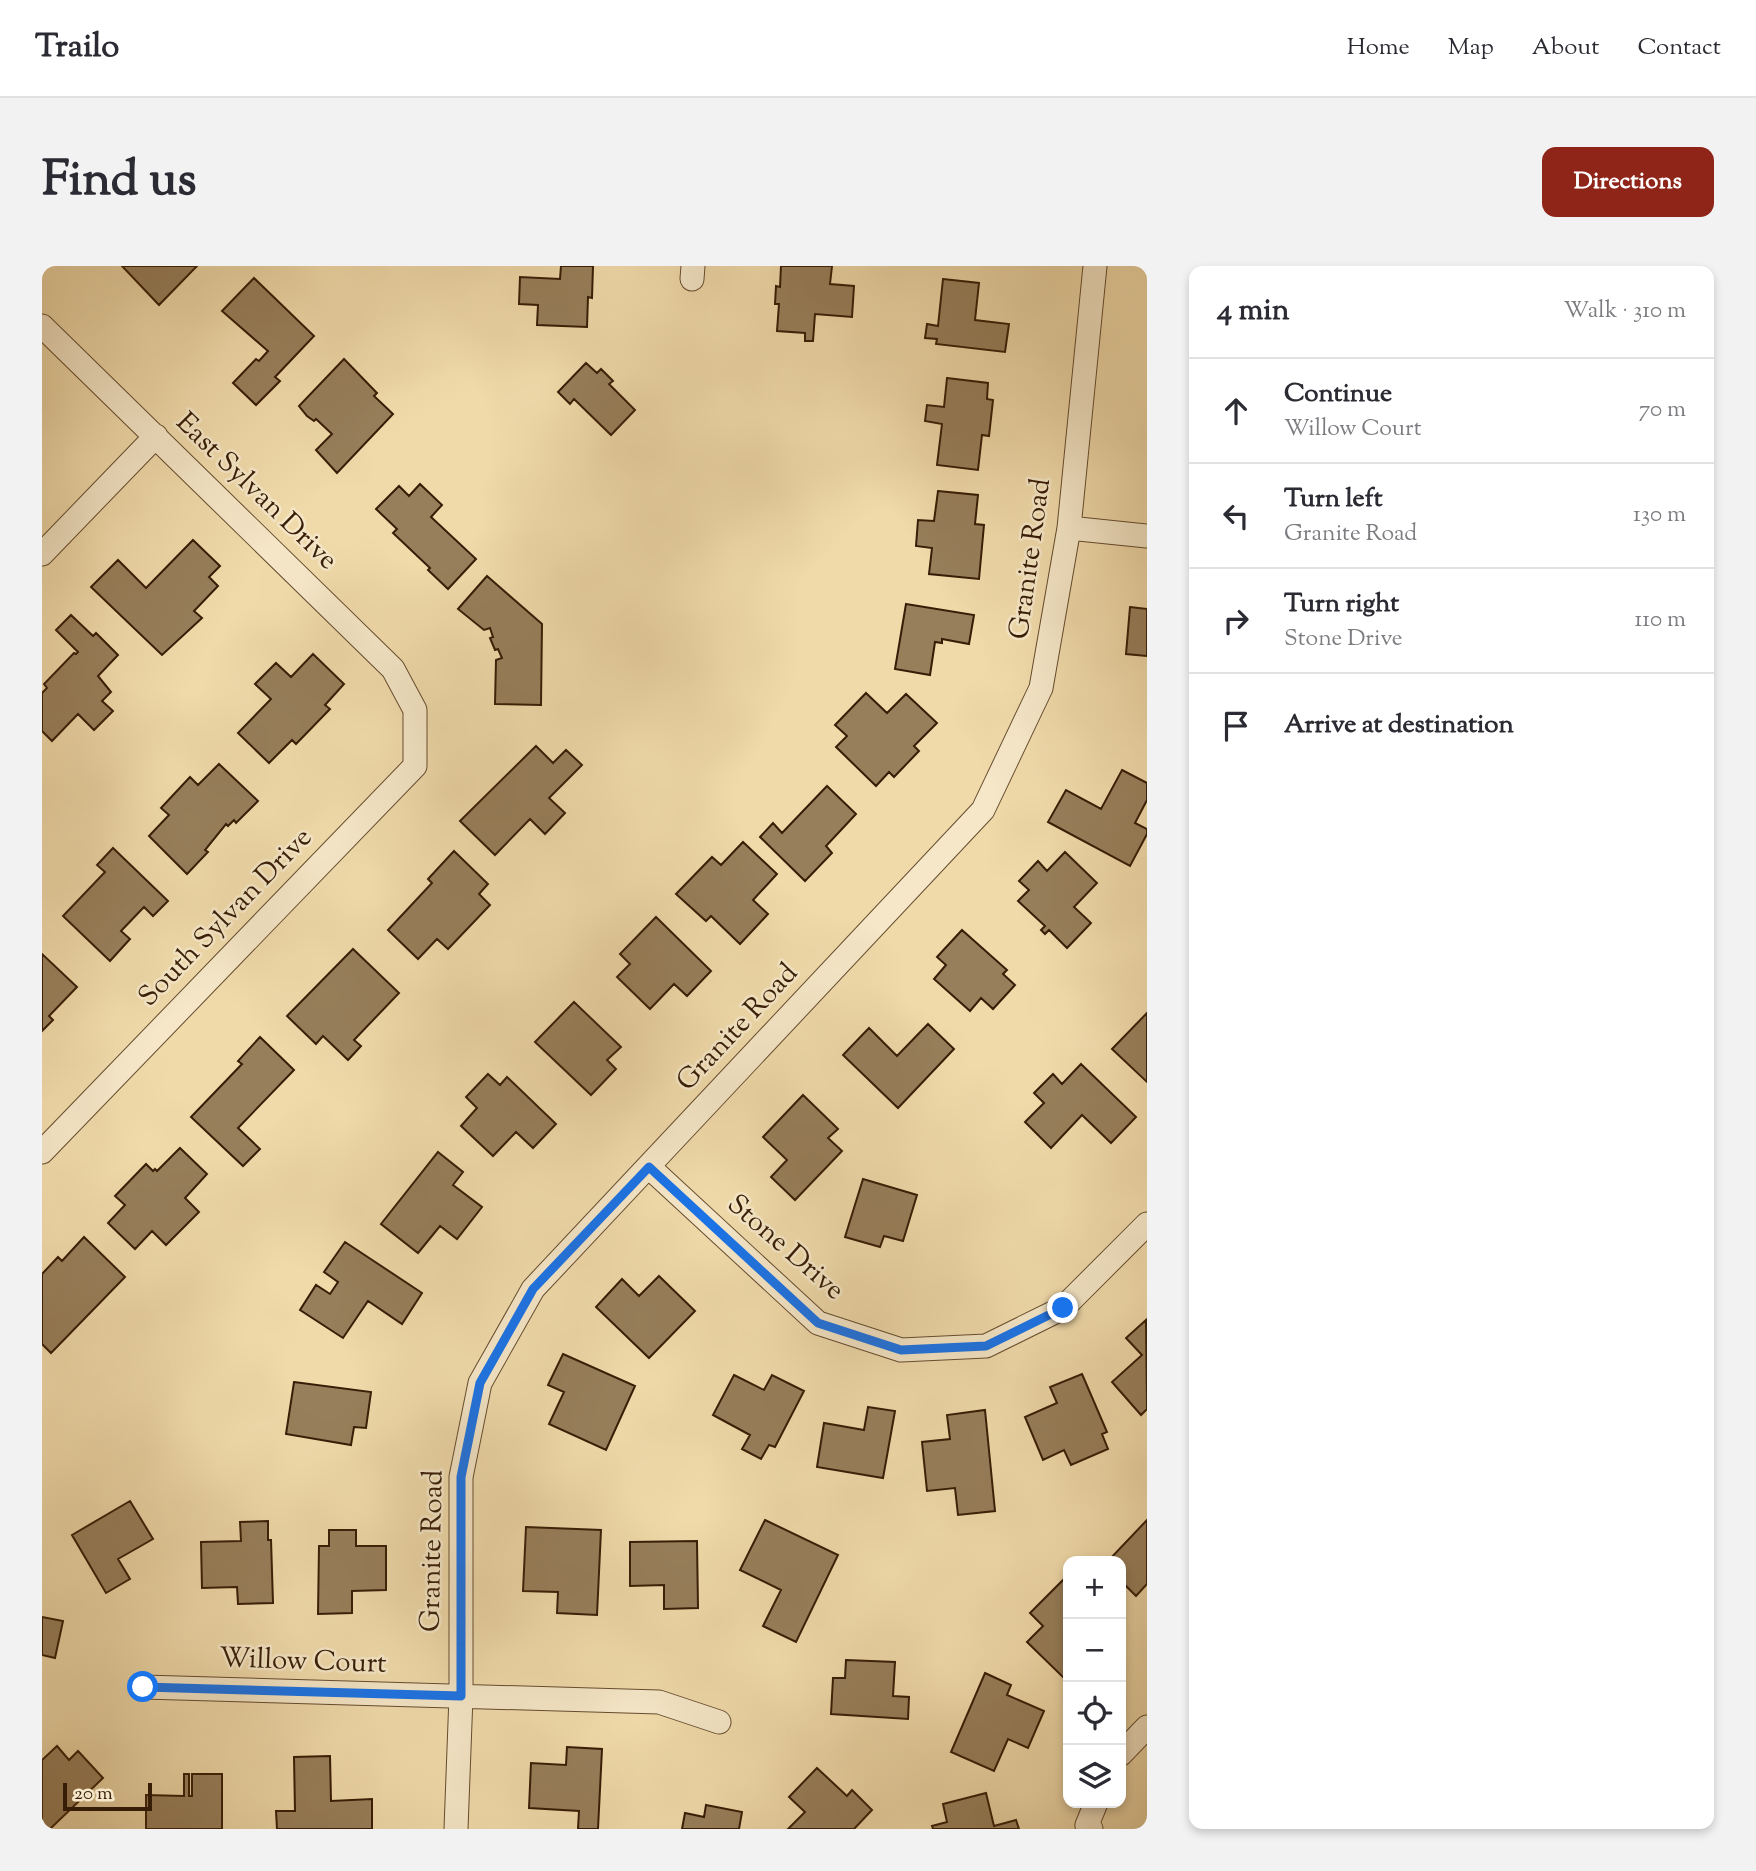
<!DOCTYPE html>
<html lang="en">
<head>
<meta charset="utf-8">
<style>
	:root { --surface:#fff; --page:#f2f2f3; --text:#2b2b33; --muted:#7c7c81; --line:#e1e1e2; --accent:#8f2418 }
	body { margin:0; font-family:"Sorts Mill Goudy",serif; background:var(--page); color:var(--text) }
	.controls { position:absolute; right:21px; bottom:21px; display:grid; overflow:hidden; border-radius:14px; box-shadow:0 4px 10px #0003 }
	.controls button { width:63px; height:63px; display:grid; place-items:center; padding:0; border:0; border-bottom:2px solid var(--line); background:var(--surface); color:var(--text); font:35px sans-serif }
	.scale { position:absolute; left:21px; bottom:18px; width:89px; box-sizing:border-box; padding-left:7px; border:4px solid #371d06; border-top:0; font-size:19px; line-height:24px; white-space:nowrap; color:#371d06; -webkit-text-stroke:5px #f5e7c8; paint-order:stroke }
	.stop { position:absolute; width:21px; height:21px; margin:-16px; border:5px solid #1a73e8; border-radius:50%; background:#fff }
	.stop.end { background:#1a73e8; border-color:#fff; box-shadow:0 2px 7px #0008 }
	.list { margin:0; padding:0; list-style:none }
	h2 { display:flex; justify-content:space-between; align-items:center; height:91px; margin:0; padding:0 28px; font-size:30px }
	h2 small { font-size:23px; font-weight:400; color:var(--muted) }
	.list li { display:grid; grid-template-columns:46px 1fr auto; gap:21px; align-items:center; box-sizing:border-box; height:105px; padding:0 28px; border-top:2px solid var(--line) }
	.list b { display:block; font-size:26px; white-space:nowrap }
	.list p { margin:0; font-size:23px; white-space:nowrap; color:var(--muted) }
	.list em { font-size:23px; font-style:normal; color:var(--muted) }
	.icon { flex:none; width:38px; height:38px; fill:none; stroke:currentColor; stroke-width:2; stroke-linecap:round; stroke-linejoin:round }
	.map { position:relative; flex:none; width:1105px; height:1563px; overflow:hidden; border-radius:14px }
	header { display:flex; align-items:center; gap:42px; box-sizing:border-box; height:98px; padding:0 35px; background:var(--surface); border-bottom:2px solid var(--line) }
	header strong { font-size:33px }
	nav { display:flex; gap:38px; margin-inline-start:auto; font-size:24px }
	.intro { display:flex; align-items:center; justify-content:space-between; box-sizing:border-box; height:168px; padding:0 42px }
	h1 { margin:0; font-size:49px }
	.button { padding:18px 32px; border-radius:14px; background:var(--accent); color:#fff; font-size:24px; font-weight:700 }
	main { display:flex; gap:42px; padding:0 42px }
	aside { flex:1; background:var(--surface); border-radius:14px; box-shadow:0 4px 10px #0003 }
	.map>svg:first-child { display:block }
	.building { fill:#977f5b; stroke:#371d06; stroke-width:2 }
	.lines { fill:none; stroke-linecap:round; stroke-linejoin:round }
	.minor-casing { stroke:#654c2f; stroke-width:25 }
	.minor { stroke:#f5e7c8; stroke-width:23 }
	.route { stroke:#1a73e8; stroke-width:9 }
	.labels { text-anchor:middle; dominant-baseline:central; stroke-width:5; stroke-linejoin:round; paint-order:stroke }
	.street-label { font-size:28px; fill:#371d06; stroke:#f5e7c8 }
</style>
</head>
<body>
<header>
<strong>Trailo</strong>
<nav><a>Home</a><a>Map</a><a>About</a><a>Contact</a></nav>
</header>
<div class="intro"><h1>Find us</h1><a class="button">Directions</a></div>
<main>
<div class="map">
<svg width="1105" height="1563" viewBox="0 0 1105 1563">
	<rect width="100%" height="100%" fill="#f0daaa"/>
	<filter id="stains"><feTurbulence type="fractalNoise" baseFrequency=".00286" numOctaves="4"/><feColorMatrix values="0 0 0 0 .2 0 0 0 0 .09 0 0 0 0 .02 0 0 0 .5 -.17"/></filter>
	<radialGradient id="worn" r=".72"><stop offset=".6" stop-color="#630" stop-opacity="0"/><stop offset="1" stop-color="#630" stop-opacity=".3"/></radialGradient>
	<path class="building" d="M 80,0 L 155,0 L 117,39 Z
		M 519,0 L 551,0 L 550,32 L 546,31 L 545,61 L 495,59 L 496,39 L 477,38 L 478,11 L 518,13 Z
		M 739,0 L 790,0 L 788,18 L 812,20 L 810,51 L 773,48 L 771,75 L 763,75 L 763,67 L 735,65 L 737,38 L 733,38 L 734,20 L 738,21 Z
		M 212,12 L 272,70 L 233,111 L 238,115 L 214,139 L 191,117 L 214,93 L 217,95 L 226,85 L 180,45 Z
		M 901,13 L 937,17 L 933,54 L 967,58 L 963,86 L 894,78 L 895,73 L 883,72 L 885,58 L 896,60 Z
		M 302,93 L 335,127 L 332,130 L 351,148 L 295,207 L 274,184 L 290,168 L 274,153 L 272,155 L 265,150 L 257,140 Z
		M 544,97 L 555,107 L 559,103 L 571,115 L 567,118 L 593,144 L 569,169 L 532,133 L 528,138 L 516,126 Z
		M 905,112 L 946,117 L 945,133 L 951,134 L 947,170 L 940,169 L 936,204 L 895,199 L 900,158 L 883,155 L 885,139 L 902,141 Z
		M 378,218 L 400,239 L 389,251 L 434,293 L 406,323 L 386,304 L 388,302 L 351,267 L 355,263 L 334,243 L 357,220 L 367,230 Z
		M 896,225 L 936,229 L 933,258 L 942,259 L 937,313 L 887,308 L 890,282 L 874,280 L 876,254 L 892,255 Z
		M 151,274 L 178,300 L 167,311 L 176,320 L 152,345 L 160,352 L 120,389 L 49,321 L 76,294 L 104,322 Z
		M 445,310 L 500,358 L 499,439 L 453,438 L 454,394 L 460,392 L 456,383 L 453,384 L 448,372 L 451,371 L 448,362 L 442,364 L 416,343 Z
		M 864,338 L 932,349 L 927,378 L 900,373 L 900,377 L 893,376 L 888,409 L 853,403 Z
		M 1088,341 L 1105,343 L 1105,390 L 1084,388 Z
		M 29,349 L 51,370 L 54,367 L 76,389 L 56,410 L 69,426 L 60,435 L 71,445 L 52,464 L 36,448 L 10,475 L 0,465 L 0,427 L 5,422 L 2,418 L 32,387 L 34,388 L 36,386 L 14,364 Z
		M 271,388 L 302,418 L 283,439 L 288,443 L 254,478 L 250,474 L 227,497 L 196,467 L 229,433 L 213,418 L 234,397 L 249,411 Z
		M 824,427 L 845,447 L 864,428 L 895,457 L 872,480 L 877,485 L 852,511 L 847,506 L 834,520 L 794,481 L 805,470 L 793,459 Z
		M 494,480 L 511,497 L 524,484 L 540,499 L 507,532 L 523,547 L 503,568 L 488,553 L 453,589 L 418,555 Z
		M 177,498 L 216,535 L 194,557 L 192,554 L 186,560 L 184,558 L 163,584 L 166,586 L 145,608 L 107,570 L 127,549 L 119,542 L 148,511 L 156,519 Z
		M 1080,504 L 1105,517 L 1105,534 L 1093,557 L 1105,563 L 1105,568 L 1088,600 L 1006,556 L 1024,524 L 1059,543 Z
		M 785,520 L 814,548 L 784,580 L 790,587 L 763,615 L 718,571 L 731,557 L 740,567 Z
		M 701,576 L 735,608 L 711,634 L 726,648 L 698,678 L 669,650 L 664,655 L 634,628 L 670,591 L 679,599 Z
		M 71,582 L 126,635 L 111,650 L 102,641 L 79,665 L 88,673 L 68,695 L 21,650 L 63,606 L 55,599 Z
		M 412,585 L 446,618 L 437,628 L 448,639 L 406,683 L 395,673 L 376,693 L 346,664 L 390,617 L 386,613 Z
		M 1023,586 L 1055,617 L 1032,641 L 1049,657 L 1025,682 L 1007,664 L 1003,668 L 999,664 L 1003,660 L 976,635 L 987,624 L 977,615 L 996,595 L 1005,605 Z
		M 614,651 L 669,705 L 645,730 L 632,718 L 608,743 L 575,711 L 588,698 L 578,688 Z
		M 920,664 L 965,704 L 961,708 L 973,719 L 951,743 L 939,732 L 928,745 L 892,713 L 904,699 L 895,691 Z
		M 311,683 L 357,727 L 312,774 L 319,780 L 306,794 L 281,770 L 274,778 L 245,750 Z
		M 0,688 L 35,721 L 7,750 L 11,754 L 0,765 Z
		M 532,736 L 579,781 L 565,794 L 574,803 L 549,829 L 493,776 Z
		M 1105,747 L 1105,816 L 1070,783 Z
		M 886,758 L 912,783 L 856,842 L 801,789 L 827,762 L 855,790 Z
		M 218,771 L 252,804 L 196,862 L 218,883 L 201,900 L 149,851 L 200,798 L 196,795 Z
		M 1039,798 L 1094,851 L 1069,877 L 1040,849 L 1009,882 L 983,856 L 1002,837 L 992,827 L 1011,808 L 1020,818 Z
		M 446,808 L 458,819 L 465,811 L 514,858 L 491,882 L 474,866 L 451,890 L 419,860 L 435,842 L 424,831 Z
		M 761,829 L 796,863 L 786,872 L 800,885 L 753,934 L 729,911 L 745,894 L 721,871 Z
		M 138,882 L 165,908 L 143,932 L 157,946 L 124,979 L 110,965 L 93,983 L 66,957 L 83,939 L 73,930 L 104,898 L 111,905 L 113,903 L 115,905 Z
		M 396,886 L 421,906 L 411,919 L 440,941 L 415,973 L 398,960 L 376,987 L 339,958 Z
		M 821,913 L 875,929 L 861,975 L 842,970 L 838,981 L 803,971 Z
		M 42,971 L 83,1011 L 9,1087 L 0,1078 L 0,1008 L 16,991 L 20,995 Z
		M 303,976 L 380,1027 L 360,1058 L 326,1035 L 301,1072 L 258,1044 L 274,1019 L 288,1028 L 296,1016 L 282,1006 Z
		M 617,1010 L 653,1045 L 607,1092 L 554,1041 L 580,1013 L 597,1030 Z
		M 1104,1054 L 1105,1143 L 1099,1149 L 1070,1116 L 1100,1089 L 1084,1072 Z
		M 521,1088 L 593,1120 L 564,1184 L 507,1158 L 522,1126 L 506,1119 Z
		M 1040,1108 L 1065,1166 L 1060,1168 L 1066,1183 L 1029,1199 L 1022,1184 L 1001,1194 L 983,1151 L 1015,1137 L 1008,1121 Z
		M 692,1109 L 722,1124 L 730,1109 L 762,1125 L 733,1181 L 727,1179 L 719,1193 L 700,1183 L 708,1169 L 671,1149 Z
		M 252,1116 L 329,1126 L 324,1162 L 312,1161 L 309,1179 L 244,1168 Z
		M 826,1141 L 853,1145 L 841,1212 L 775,1201 L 782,1157 L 822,1164 Z
		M 943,1144 L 953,1245 L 916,1249 L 913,1222 L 885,1225 L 880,1176 L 908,1173 L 905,1149 Z
		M 88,1235 L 111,1273 L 76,1293 L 88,1313 L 64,1327 L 30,1269 Z
		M 723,1254 L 796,1289 L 754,1376 L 721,1360 L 739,1324 L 698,1304 Z
		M 1105,1254 L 1105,1318 L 1094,1330 L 1079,1315 L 1079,1295 L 1066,1295 Z
		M 226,1255 L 226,1274 L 229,1274 L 231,1337 L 196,1338 L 195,1321 L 160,1322 L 159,1276 L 199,1275 L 198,1256 Z
		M 484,1261 L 559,1264 L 555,1349 L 515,1347 L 516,1326 L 481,1325 Z
		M 287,1264 L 314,1264 L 314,1280 L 344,1280 L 344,1324 L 310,1325 L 310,1347 L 276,1348 L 277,1280 L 287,1280 Z
		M 655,1275 L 656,1342 L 622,1343 L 622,1319 L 588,1320 L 588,1276 Z
		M 1021,1314 L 1026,1319 L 1026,1416 L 985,1376 L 1001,1360 L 988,1347 Z
		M 0,1351 L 21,1355 L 13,1392 L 0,1389 Z
		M 804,1394 L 853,1396 L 851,1430 L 867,1431 L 866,1453 L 789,1448 L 791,1412 L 803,1412 Z
		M 943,1407 L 969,1419 L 965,1429 L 1002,1445 L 986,1482 L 966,1473 L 952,1505 L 909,1486 Z
		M 15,1480 L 27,1494 L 36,1485 L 61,1512 L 8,1563 L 4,1563 L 0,1559 L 0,1494 Z
		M 525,1481 L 560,1483 L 556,1563 L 536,1563 L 537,1545 L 487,1542 L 489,1497 L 524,1499 Z
		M 288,1490 L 289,1535 L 330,1533 L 330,1563 L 235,1563 L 234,1545 L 253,1545 L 252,1491 Z
		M 775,1502 L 805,1530 L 810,1524 L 830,1544 L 812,1563 L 746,1563 L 763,1546 L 747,1531 Z
		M 142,1508 L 147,1508 L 147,1530 L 150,1530 L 150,1508 L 180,1508 L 180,1563 L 104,1563 L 104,1529 L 142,1530 Z
		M 944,1527 L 952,1560 L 974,1554 L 977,1563 L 891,1563 L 890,1560 L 905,1556 L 901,1538 Z
		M 664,1539 L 700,1546 L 697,1563 L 640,1563 L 643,1547 L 662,1551 Z"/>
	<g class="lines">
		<defs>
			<path id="minor" d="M 650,13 L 651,0
				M 0,60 L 351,403 L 373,444 L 373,500 L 0,886
				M 1027,262 L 1105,270
				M 0,288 L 114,170
				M 607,901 L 776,1057 L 859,1084 L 944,1080 L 1021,1042 L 1105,958
				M 101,1421 L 617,1436 L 677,1456
				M 1079,1488 L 1105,1461
				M 414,1563 L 419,1430 L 419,1211 L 438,1117 L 491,1023 L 941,544 L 999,422 L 1027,262 L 1053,0
				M 1049,1563 L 1045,1559 L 1054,1537"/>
		</defs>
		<use href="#minor" class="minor-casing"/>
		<use href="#minor" class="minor"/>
	</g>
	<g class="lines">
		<path class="route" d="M 101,1421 L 419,1430 L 419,1211 L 438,1117 L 491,1023 L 607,901 L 776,1057 L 859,1084 L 944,1080 L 1021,1042"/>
	</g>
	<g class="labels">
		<g class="street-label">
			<text transform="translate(214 226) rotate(44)">East Sylvan Drive</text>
			<text transform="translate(989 293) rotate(-82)">Granite Road</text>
			<text transform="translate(184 652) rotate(-46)">South Sylvan Drive</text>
			<text transform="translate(696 762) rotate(-47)">Granite Road</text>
			<text transform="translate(743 982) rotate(41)">Stone Drive</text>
			<text transform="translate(391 1285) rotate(-89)">Granite Road</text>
			<text transform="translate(261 1396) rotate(2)">Willow Court</text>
		</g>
	</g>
	<rect width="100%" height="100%" filter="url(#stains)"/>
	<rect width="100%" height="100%" fill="url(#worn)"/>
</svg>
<div class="controls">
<button>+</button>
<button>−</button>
<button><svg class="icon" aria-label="locate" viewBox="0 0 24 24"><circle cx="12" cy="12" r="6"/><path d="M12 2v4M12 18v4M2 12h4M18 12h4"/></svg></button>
<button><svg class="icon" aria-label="layers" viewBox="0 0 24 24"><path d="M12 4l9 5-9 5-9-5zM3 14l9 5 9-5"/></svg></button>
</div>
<div class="scale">20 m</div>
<div class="stop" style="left:101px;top:1421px"></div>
<div class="stop end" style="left:1021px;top:1042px"></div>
</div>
<aside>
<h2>4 min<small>Walk · 310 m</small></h2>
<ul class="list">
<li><svg class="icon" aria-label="ahead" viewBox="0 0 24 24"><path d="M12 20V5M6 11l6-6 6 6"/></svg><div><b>Continue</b><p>Willow Court</p></div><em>70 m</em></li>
<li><svg class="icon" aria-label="left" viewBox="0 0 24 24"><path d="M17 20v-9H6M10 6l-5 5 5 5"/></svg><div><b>Turn left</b><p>Granite Road</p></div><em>130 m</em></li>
<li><svg class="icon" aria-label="right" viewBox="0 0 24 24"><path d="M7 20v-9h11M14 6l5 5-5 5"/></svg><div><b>Turn right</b><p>Stone Drive</p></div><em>110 m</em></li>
<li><svg class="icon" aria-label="arrive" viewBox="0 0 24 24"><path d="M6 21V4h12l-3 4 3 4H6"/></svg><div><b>Arrive at destination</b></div></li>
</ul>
</aside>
</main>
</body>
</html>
